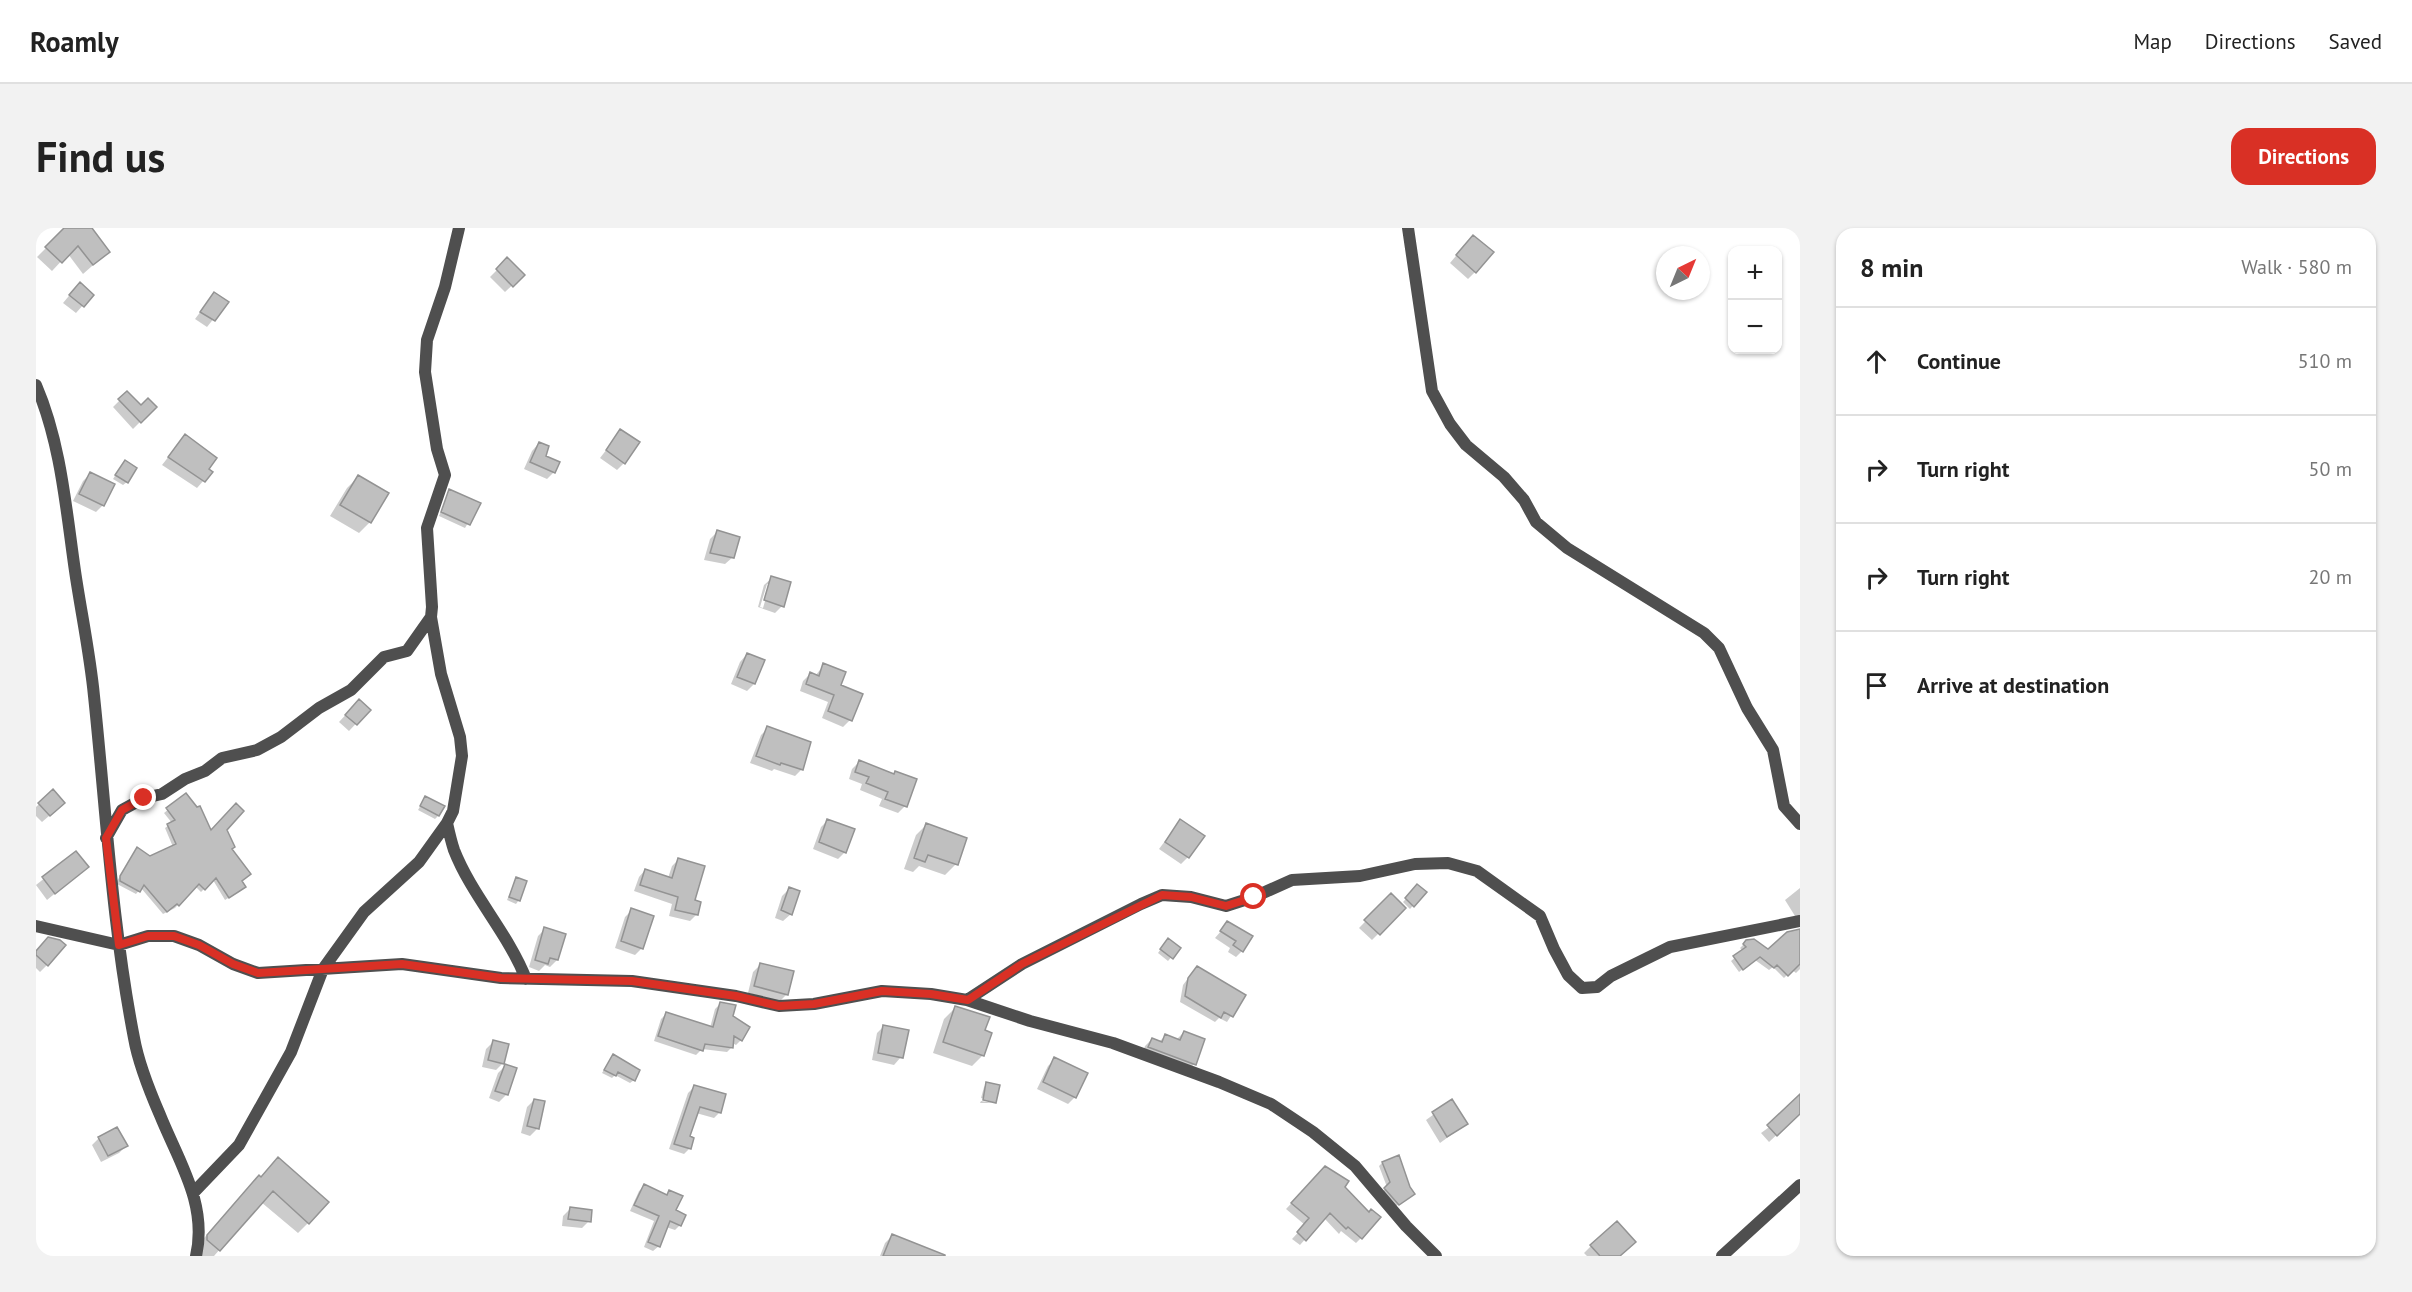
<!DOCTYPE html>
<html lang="en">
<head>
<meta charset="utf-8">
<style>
	:root { --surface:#fff; --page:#f2f2f2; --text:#222; --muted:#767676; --line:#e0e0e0; --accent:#d93025 }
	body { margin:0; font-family:"PT Sans",sans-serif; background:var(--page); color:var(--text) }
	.controls { position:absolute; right:18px; top:18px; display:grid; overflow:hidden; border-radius:12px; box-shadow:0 2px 4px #0004 }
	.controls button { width:54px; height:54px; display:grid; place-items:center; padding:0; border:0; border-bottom:2px solid var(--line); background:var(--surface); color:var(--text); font:30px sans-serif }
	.compass { position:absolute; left:1620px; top:18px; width:54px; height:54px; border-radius:50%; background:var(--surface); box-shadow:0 2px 4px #0004; rotate:43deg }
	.stop { position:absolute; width:18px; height:18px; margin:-14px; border:4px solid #d93025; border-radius:50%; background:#fff }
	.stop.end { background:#d93025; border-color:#fff; box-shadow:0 2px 6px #0008 }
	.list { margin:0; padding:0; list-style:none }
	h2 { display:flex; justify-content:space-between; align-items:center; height:78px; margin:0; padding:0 24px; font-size:26px }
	h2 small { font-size:20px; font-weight:400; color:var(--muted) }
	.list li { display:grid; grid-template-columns:39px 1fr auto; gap:18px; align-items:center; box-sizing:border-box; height:108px; padding:0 24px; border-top:2px solid var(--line) }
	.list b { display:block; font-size:22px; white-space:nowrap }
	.list em { font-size:20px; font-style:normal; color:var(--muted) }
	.icon { flex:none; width:33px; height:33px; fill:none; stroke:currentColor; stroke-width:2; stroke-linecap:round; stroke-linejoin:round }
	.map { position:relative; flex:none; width:1764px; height:1028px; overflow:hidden; border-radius:18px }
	header { display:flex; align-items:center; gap:36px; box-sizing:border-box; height:84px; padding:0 30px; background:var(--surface); border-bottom:2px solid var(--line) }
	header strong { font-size:28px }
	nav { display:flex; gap:33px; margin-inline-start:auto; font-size:21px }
	.intro { display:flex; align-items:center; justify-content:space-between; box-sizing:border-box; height:144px; padding:0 36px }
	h1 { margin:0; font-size:42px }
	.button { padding:15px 27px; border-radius:18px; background:var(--accent); color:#fff; font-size:21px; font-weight:700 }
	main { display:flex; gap:36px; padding:0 36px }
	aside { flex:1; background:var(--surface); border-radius:18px; box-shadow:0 2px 4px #0004 }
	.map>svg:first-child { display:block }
	.shadow { fill:#0003; fill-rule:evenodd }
	.building { fill:#bfbfbf; stroke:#939393; stroke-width:1.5 }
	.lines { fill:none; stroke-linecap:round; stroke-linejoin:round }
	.street { stroke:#4f4f4f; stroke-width:12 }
	.route { stroke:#d93025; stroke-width:8 }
</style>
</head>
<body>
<header>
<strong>Roamly</strong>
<nav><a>Map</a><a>Directions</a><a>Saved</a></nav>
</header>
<div class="intro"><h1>Find us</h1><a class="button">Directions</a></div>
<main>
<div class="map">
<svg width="1764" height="1028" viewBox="0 0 1764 1028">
	<rect width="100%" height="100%" fill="#fff"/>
	<path class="shadow" d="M 30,0 L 56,0 L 72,24 L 47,46 L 32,26 L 16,43 L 1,29 Z
		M 1430,16 L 1439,44 L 1432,51 L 1414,35 Z
		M 471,32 L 487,47 L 469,64 L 454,49 Z
		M 37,63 L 56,67 L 40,85 L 27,75 Z
		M 178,66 L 191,74 L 171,99 L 159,91 Z
		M 91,165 L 105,179 L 119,179 L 97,201 L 77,179 Z
		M 585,203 L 588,235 L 581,242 L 564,230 Z
		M 149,208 L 171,241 L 175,244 L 161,260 L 126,237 Z
		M 503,215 L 508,228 L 518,244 L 511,251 L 488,241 L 496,223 Z
		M 86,237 L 91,254 L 87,257 L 77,251 Z
		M 54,246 L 67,277 L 60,284 L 37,273 L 47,253 Z
		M 322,249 L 334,294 L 323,305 L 294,288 L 311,260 Z
		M 413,263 L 443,276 L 429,300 L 403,288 Z
		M 681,304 L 697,329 L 689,336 L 668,332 L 674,311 Z
		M 736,350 L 746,378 L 739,385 L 722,379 L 728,357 ZM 731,356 L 734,356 L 727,380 L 724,379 Z
		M 711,426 L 727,433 L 718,456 L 711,463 L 695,456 L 704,434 Z
		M 788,437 L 803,458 L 814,492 L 807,499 L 786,490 L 792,474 L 764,463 L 767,453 L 774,446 L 779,448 Z
		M 316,480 L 333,482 L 313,503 L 303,494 Z
		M 732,500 L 766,541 L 759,548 L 738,541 L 736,543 L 714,535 L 725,507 Z
		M 823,534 L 869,578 L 862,585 L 843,578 L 846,571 L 824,562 L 826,556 L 813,551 L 816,541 Z
		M 17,563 L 20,582 L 6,594 L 0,588 L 0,579 Z
		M 150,567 L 175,604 L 189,602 L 204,653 L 205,662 L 189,672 L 177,652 L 165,664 L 159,658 L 139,680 L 127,686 L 105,660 L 100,666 L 81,656 L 81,653 L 101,621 L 114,630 L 137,619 L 129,600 L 136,595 L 128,585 Z
		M 389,570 L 402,588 L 399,591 L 382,582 Z
		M 792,592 L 809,624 L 802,631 L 777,621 L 785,599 Z
		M 1144,593 L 1152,629 L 1145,636 L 1123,621 Z
		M 891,596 L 920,636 L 909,647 L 883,638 L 877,644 L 868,641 L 880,607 Z
		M 40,625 L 51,639 L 11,672 L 0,657 Z
		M 642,632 L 661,686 L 654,693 L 633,688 L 636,676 L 598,663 L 603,649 L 609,642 L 632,650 L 636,638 Z
		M 480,651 L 483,672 L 480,676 L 471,672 Z
		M 1382,658 L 1389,664 L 1374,681 L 1367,674 Z
		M 1764,660 L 1764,690 L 1759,688 L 1749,672 Z
		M 753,661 L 755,686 L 747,693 L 739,690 L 746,668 Z
		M 1355,667 L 1368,680 L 1336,712 L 1323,700 Z
		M 596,682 L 606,720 L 599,727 L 579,720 L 589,689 Z
		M 1192,695 L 1206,723 L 1200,729 L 1192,724 L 1194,720 L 1179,710 Z
		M 509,701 L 521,732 L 514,739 L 509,737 L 503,743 L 493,739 L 502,708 Z
		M 1764,702 L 1764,741 L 1760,745 L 1756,742 L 1748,750 L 1737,739 L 1733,742 L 1719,732 L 1703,744 L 1695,733 L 1707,723 L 1704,720 L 1710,714 L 1732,723 Z
		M 1129,715 L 1143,720 L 1132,733 L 1122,725 Z
		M 0,724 L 11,737 L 4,744 L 0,740 Z
		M 724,737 L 751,766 L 744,773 L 712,765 L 717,744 Z
		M 1156,745 L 1208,768 L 1191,794 L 1183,790 L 1179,794 L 1144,774 L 1147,757 Z
		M 684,776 L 695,789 L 705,812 L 700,817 L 696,815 L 696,819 L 691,824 L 666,821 L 660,827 L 618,813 L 625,791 L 630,786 L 674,800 L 679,781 Z
		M 919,780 L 947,803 L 947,827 L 936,838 L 897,825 L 908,791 Z
		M 848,798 L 865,829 L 858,837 L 836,832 L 841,805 Z
		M 1148,804 L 1158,836 L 1151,843 L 1106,826 L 1109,818 L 1116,811 L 1123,814 L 1129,808 L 1141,811 Z
		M 457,814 L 467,835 L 460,842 L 446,839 L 450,821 Z
		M 577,827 L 598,852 L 594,855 L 579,847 L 576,850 L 566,845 Z
		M 1019,831 L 1039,869 L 1032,876 L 1001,861 L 1012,838 Z
		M 469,838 L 479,841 L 470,867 L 463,874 L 453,870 L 462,845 Z
		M 951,856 L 958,873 L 945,870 L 948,859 Z
		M 658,859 L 684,884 L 678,890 L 660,885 L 653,909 L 654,920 L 648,926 L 633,921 L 652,865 Z
		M 498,872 L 501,901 L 494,908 L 485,905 L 491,879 Z
		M 945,873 L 957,875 L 944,875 Z
		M 1416,873 L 1430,896 L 1404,915 L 1390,892 Z
		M 1764,877 L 1764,885 L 1733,914 L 1725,905 Z
		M 63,910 L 90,918 L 83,925 L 65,934 L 56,917 Z
		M 1346,935 L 1374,968 L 1359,979 L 1346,964 L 1351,959 L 1343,938 Z
		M 1289,940 L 1325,1010 L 1320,1015 L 1305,1003 L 1303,1006 L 1288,990 L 1264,1017 L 1256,1011 L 1269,997 L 1250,981 Z
		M 223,949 L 272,995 L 262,1005 L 225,974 L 178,1028 L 166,1028 L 160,1023 L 160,1019 Z
		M 608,958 L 629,968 L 633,964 L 644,997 L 639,1002 L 630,999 L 623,1018 L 617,1023 L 608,1019 L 618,993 L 594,983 L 603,963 Z
		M 534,981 L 553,993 L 546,1000 L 526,998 L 527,988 Z
		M 856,1008 L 892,1028 L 844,1028 L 849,1015 Z
		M 1555,1018 L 1583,1028 L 1551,1028 L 1548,1025 Z"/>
	<path class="building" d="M 28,0 L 56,0 L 74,24 L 57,37 L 42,18 L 26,35 L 9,19 Z
		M 1437,7 L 1458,24 L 1440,45 L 1420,27 Z
		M 471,29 L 489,47 L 477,59 L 460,41 Z
		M 44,54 L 58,67 L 48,79 L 33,67 Z
		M 178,64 L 193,74 L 179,93 L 164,84 Z
		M 91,163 L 105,177 L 112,170 L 121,179 L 105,195 L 82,171 Z
		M 584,201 L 604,214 L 589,236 L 570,222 Z
		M 149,206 L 181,230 L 173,241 L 177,244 L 169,254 L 132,229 Z
		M 503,214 L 513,218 L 510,228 L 524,234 L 519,245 L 494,234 Z
		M 89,232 L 101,240 L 92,255 L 79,247 Z
		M 54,244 L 79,256 L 68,278 L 43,266 Z
		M 322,247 L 353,265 L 335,295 L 304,277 Z
		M 413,261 L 445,275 L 434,297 L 405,284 Z
		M 681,302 L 704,309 L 698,330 L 674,325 Z
		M 735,348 L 755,354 L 748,379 L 728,372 Z
		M 711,425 L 729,432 L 719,456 L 701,449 Z
		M 787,435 L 810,444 L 805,457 L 827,466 L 816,493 L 792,483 L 798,467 L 770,456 L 774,444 L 783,448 Z
		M 323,471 L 335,482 L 321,497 L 309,487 Z
		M 731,498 L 775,514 L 767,542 L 745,535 L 744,537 L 720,528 Z
		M 823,532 L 858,546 L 859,543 L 881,551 L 871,579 L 849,571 L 852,564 L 830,555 L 833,549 L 819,544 Z
		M 17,561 L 29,575 L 14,588 L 2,575 Z
		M 150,565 L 161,579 L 164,578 L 175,602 L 200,575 L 208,583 L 191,602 L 199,619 L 196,621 L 215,646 L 206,653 L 210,659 L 193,670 L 180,650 L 169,662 L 163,656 L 143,678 L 141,676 L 131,684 L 108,657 L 104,664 L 84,653 L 84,648 L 101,619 L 114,628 L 140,616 L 131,596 L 139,592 L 130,580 Z
		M 389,568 L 409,578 L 403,588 L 384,578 Z
		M 791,591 L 819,601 L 810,625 L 783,614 Z
		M 1144,591 L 1169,608 L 1153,630 L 1129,614 Z
		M 890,595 L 931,610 L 922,637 L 892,627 L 889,634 L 878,630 Z
		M 40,623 L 53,639 L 19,666 L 6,649 Z
		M 642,630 L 669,638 L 659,672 L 665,674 L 662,687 L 639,682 L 642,669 L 604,657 L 609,641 L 636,650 Z
		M 480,649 L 491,653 L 484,673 L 473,669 Z
		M 1381,656 L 1391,664 L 1378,679 L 1369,670 Z
		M 753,659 L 764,663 L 756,687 L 745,682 Z
		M 1355,665 L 1370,680 L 1344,707 L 1328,692 Z
		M 595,680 L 618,688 L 607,721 L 585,713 Z
		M 1191,693 L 1217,708 L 1207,724 L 1197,717 L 1200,713 L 1184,703 Z
		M 508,699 L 530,706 L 522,732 L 514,730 L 512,736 L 499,732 Z
		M 1764,701 L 1764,736 L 1752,748 L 1741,737 L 1738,740 L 1724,729 L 1707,742 L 1697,728 L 1710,719 L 1707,716 L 1710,712 L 1718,711 L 1732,721 L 1751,704 Z
		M 12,709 L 24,712 L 30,717 L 12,738 L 0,727 L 0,723 Z
		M 1132,710 L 1145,720 L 1137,731 L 1124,721 Z
		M 724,735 L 758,743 L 752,767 L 718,758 Z
		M 1161,738 L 1210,767 L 1197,789 L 1188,784 L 1185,790 L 1149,768 L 1152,750 Z
		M 684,774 L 700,777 L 697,788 L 714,799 L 706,813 L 698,808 L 697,820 L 669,816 L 667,823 L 622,808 L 630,784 L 677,799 Z
		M 919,778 L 954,789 L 949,802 L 956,805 L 948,828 L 907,814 Z
		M 847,797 L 873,802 L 867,830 L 842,825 Z
		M 1148,803 L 1169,811 L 1160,837 L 1112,819 L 1116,810 L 1126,814 L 1129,806 L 1144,812 Z
		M 457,812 L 473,816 L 468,836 L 452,832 Z
		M 577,826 L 604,842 L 599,853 L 582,844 L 580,848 L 568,842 Z
		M 1018,829 L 1052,845 L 1040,870 L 1007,854 Z
		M 469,836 L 481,840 L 472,867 L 459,863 Z
		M 950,854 L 964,857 L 960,875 L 947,872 Z
		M 658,857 L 690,866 L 685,885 L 664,879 L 654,908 L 658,910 L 655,921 L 638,916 Z
		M 1764,866 L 1764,886 L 1741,908 L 1731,897 Z
		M 498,871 L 509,873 L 503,901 L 491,898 Z
		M 1416,871 L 1432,896 L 1411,909 L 1396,884 Z
		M 81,899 L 92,918 L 72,928 L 62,909 Z
		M 1363,927 L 1374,959 L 1379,966 L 1363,977 L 1348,960 L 1354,954 L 1346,934 Z
		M 242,929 L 293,974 L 273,996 L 237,963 L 184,1023 L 171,1012 L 171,1007 L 223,947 L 225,949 Z
		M 1289,938 L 1313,953 L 1309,959 L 1333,984 L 1335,981 L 1345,989 L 1326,1011 L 1312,999 L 1310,1001 L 1294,985 L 1270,1013 L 1261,1004 L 1273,990 L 1255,975 Z
		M 608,956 L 631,967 L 633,962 L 647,968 L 640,982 L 650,987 L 645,998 L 634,993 L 624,1019 L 612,1014 L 623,988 L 598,977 Z
		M 534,979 L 556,982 L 555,994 L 532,991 Z
		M 1581,993 L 1600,1014 L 1584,1028 L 1564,1028 L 1554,1017 Z
		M 856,1006 L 909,1027 L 909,1028 L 847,1028 Z"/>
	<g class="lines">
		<path class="street" d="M 1372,0 L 1396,163 L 1414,196 L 1430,217 L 1468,249 L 1488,272 L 1500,294 L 1531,320 L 1668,405 L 1683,420 L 1711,480 L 1737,522 L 1748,578 L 1764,596
			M 0,157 C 25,215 30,281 39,343 C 45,384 54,426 58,468 C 70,582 76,697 98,810 C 102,833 114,864 124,887 C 142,932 172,976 160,1028
			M 411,595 C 413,604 415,613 418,622 C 436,668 472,705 490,751
			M 70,610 L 86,582 L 108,570 L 126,566 L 149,551 L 169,543 L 186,530 L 221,522 L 245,509 L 283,480 L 315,462 L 348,429 L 371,423 L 395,389
			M 0,698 L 83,717 L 112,708 L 138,708 L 163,717 L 197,736 L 222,745 L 366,736 L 465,750 L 596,753 L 700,768 L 743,778 L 778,776 L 846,763 L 895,766 L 931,772 L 994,793 L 1077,815 L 1183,854 L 1235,876 L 1277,904 L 1319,938 L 1370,998 L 1400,1028
			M 931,772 L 986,736 L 1105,676 L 1126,667 L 1155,669 L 1190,678 L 1218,669 L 1256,652 L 1324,648 L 1379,636 L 1412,635 L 1441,643 L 1504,688 L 1518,721 L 1532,747 L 1546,760 L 1561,759 L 1575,748 L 1634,719 L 1764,693
			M 158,964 L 203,917 L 255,824 L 287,741 L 328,684 L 383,634 L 411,595 L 417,583 L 426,528 L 424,509 L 405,446 L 395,389 L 396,379 L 391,300 L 409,247 L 401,221 L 389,144 L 391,112 L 409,59 L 423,0
			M 1686,1028 L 1764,957"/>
	</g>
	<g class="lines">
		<path class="route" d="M 108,570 L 86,582 L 70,610 L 83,717 L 112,708 L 138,708 L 163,717 L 197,736 L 222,745 L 366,736 L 465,750 L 596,753 L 700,768 L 743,778 L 778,776 L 846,763 L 895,766 L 932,772 L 986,736 L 1126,667 L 1155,669 L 1190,678 L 1218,669"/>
	</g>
</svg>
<div class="controls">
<button>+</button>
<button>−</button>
</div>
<svg class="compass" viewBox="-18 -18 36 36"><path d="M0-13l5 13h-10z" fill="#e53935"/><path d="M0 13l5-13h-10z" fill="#767676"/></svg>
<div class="stop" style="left:1218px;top:669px"></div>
<div class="stop end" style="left:108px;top:570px"></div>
</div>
<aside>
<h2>8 min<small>Walk · 580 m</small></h2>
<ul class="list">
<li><svg class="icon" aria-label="ahead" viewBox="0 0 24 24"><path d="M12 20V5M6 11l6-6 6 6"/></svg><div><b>Continue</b></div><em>510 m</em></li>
<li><svg class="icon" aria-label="right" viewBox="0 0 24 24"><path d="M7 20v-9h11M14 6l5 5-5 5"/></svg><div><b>Turn right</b></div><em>50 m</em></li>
<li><svg class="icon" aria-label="right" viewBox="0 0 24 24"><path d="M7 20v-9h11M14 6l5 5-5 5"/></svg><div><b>Turn right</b></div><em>20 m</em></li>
<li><svg class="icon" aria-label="arrive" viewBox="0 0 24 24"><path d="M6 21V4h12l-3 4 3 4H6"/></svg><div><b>Arrive at destination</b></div></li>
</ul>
</aside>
</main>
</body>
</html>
